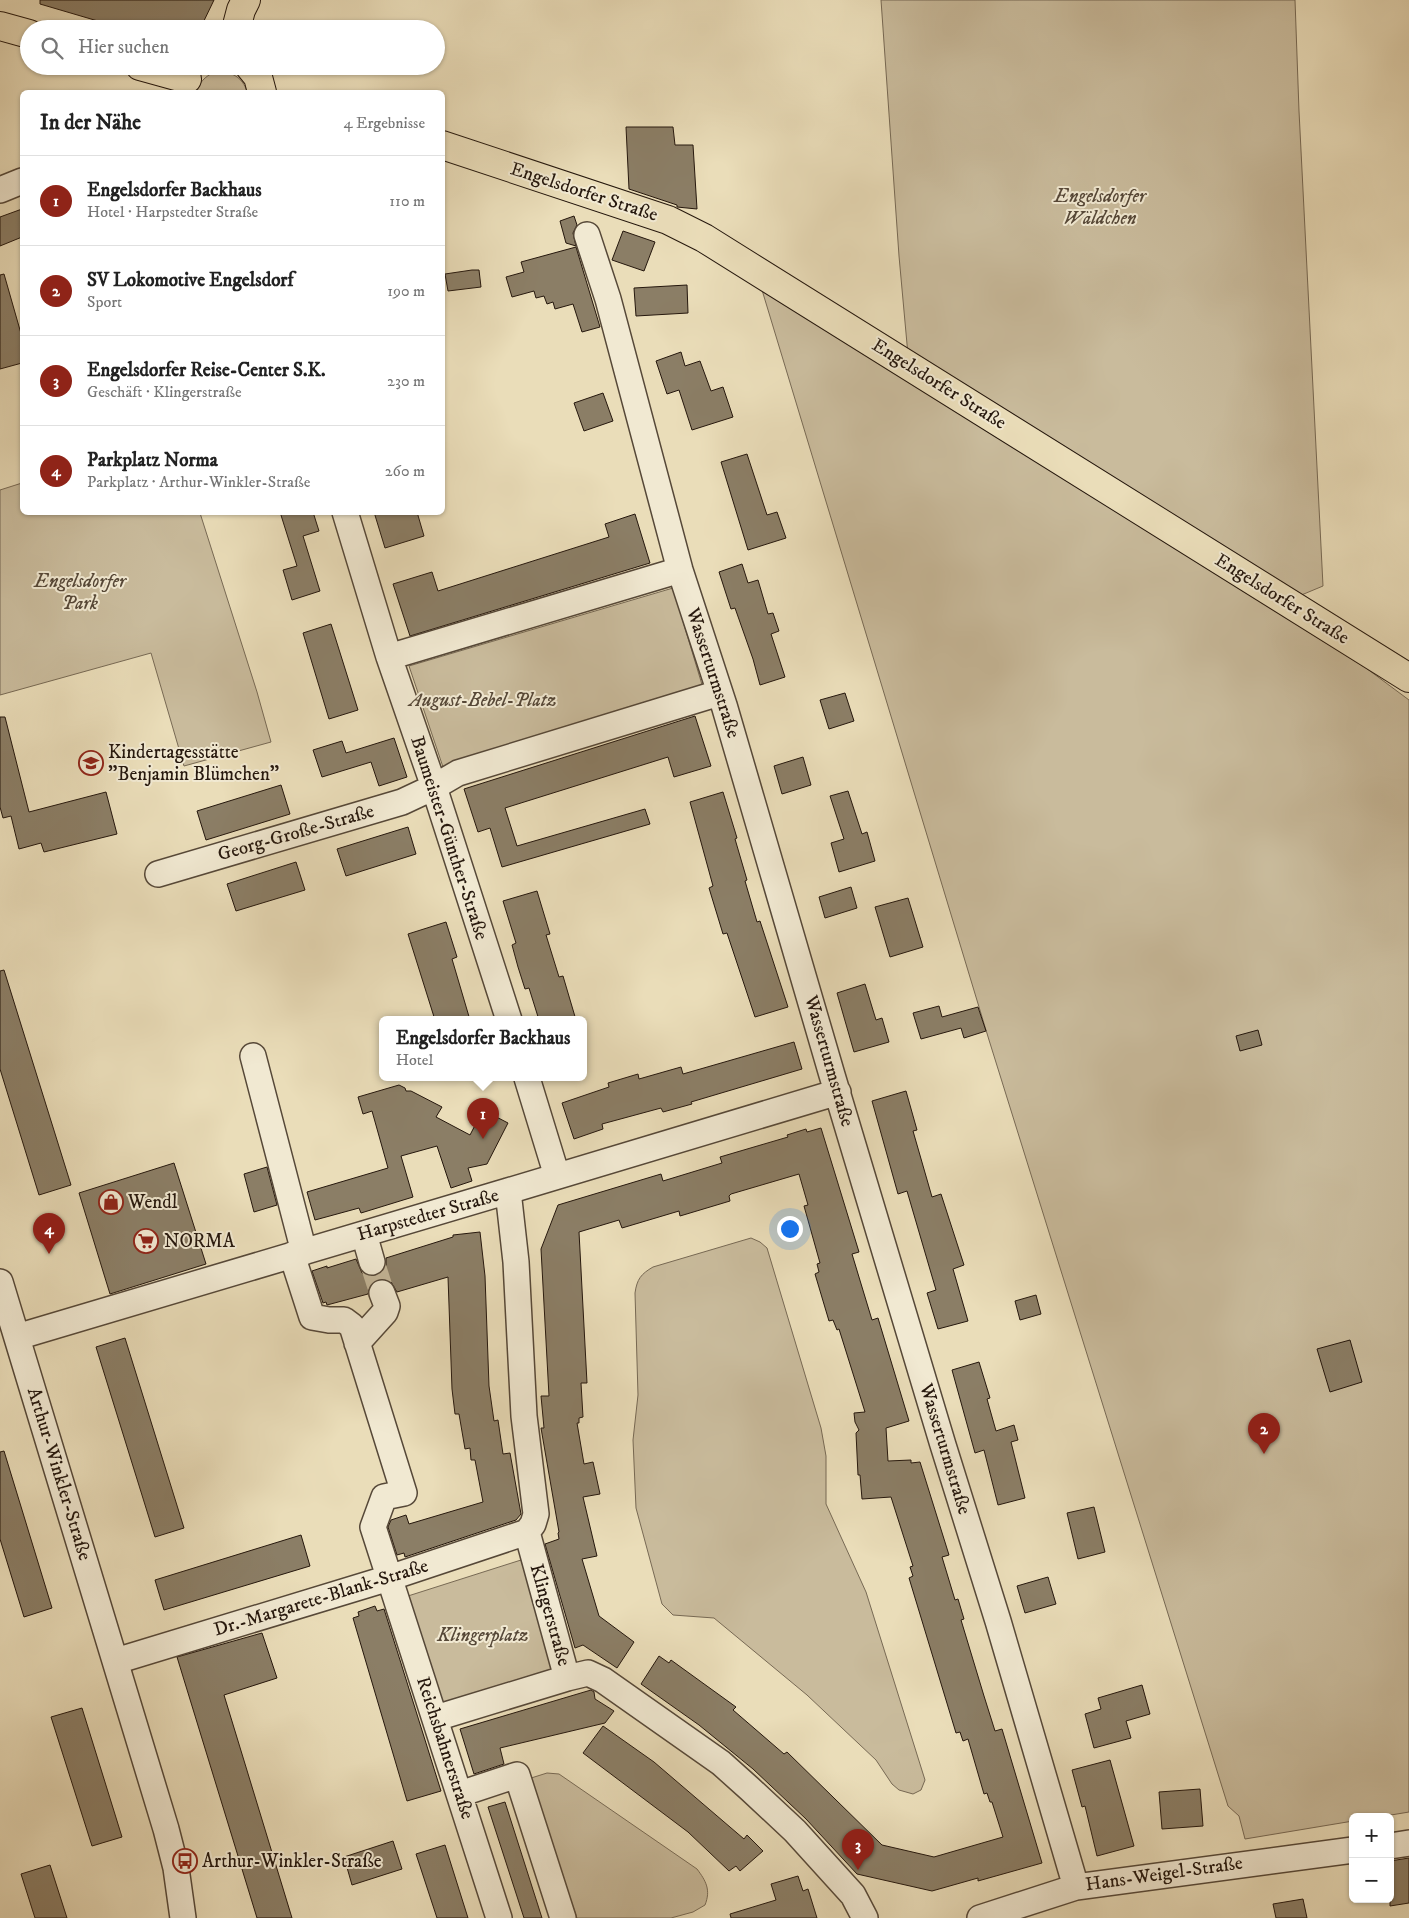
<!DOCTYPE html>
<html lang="de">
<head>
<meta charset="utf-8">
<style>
	:root { --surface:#fff; --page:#f2f2f2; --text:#222; --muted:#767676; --line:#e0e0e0; --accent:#8f2418 }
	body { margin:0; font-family:"IM FELL DW Pica",serif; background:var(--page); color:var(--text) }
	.controls { position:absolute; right:15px; bottom:15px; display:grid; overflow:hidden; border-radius:8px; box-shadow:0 1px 4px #0004 }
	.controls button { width:45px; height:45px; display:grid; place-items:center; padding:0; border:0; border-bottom:1px solid var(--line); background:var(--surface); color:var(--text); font:25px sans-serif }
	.you { position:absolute; left:789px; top:1228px; width:18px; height:18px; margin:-12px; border:4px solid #fff; border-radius:50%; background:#1a73e8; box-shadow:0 0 0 8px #1a73e833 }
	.badge { display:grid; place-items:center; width:32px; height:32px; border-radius:50%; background:var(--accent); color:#fff; font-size:16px; font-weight:700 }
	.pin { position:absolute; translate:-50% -41px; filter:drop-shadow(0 1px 2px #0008) }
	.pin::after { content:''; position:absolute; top:26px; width:18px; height:15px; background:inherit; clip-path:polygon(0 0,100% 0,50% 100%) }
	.popup { position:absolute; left:379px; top:1016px; width:208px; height:65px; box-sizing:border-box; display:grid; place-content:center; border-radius:8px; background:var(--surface); filter:drop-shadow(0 1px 4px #0005); font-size:16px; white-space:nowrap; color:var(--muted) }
	.popup b { font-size:19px; color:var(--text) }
	.popup::after { content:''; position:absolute; left:50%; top:100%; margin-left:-10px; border:10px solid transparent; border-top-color:var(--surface) }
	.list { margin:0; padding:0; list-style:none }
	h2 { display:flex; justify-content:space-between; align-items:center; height:65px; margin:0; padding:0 20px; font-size:21px }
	h2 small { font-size:16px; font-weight:400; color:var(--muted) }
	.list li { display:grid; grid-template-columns:32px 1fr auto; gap:15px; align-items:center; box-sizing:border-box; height:90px; padding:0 20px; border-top:1px solid var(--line) }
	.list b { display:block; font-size:19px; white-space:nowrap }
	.list p { margin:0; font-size:16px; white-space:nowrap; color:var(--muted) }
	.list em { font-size:16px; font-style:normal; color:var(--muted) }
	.icon { flex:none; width:28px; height:28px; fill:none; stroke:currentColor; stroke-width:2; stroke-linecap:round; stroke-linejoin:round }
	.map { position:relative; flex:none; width:1409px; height:1918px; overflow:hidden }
	.search { position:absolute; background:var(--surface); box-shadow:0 1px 4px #0004; left:20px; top:20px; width:425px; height:55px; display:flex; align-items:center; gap:12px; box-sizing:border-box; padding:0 18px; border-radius:28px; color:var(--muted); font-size:19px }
	.panel { position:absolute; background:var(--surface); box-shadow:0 1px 4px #0004; left:20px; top:90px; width:425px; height:425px; border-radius:8px }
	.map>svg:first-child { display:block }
	.green { fill:#c9bb9c; stroke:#776954 }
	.building { fill:#8b7e66; stroke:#25170d }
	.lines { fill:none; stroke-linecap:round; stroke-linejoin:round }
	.minor-tunnel { stroke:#c3b597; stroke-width:25; stroke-dasharray:25 12; stroke-linecap:butt }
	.minor-casing { stroke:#564838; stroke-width:28 }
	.major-casing { stroke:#25170d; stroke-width:30 }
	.minor { stroke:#f1e9d2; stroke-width:25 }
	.major { stroke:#eaddb9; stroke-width:28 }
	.labels { text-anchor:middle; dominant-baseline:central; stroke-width:4; stroke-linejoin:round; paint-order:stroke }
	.street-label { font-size:19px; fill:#25170d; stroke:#f1e9d2 }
	.park-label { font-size:19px; font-style:italic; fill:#564838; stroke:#f1e9d2 }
	.poi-label { font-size:19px; fill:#25170d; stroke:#f1e9d2; text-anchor:start }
</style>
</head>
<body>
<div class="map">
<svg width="1409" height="1918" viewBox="0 0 1409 1918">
	<rect width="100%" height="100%" fill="#eaddb9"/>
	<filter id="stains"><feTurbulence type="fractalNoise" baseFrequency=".004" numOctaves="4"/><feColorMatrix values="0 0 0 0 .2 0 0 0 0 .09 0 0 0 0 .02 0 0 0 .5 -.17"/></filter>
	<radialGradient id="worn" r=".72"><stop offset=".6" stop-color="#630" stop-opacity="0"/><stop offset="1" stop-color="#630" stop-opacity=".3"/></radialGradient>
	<path class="green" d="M 881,0 L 1295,0 L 1299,111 L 1323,586 L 1299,596 L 908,355 L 899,256 Z
		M 214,72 C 230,70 243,77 247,92 L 197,92 C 199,82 205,77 214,72 Z
		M 762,290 L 1366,668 L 1409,700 L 1409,1812 L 1379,1817 L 1353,1817 L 1353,1821 L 1245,1839 L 1239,1816 L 1228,1806 L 989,1040 Z
		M 22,483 L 22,512 L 200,513 L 257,692 L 271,742 L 184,766 L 151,653 L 0,695 L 0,490 Z
		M 673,588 L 703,688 L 443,767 L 409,666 Z
		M 751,1238 L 760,1242 L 767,1248 L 821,1428 L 826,1456 L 826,1504 L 866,1592 L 925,1780 L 921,1790 L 913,1794 L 899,1790 L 892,1784 L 876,1760 L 807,1695 L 714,1618 L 673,1615 L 662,1604 L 636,1508 L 633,1440 L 638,1395 L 635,1293 C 637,1279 641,1274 653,1267 Z
		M 521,1560 L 557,1674 L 445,1710 L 408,1596 Z
		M 547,1773 L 559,1774 L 697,1869 C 706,1881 711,1890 705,1905 L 693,1912 L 671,1918 L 577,1918 L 528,1779 Z"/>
	<path class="building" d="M 40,0 L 214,0 L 200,29 L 125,29 L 40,4 Z
		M 626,127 L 673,127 L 675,145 L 693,145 L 697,209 L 677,207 L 677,205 L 629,189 Z
		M 22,209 L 22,237 L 0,246 L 0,217 Z
		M 574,216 L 577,225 L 573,233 L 576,246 L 566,243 L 560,221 Z
		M 623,231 L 655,242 L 644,271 L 612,260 Z
		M 576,247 L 600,327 L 582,332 L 573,304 L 555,309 L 553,302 L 547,304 L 544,296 L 536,298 L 534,291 L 512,297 L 506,277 L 524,272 L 521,262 Z
		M 472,270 L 479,270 L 481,287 L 448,291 L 445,274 Z
		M 4,274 L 22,337 L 22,363 L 0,369 L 0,275 Z
		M 687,285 L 688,313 L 636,316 L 634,288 Z
		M 681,352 L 685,366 L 700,361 L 711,391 L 723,387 L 733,417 L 692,430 L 679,390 L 667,394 L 656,361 Z
		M 603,393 L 613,421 L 584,431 L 574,403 Z
		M 747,454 L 767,515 L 777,512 L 786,538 L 748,550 L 721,462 Z
		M 280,512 L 313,512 L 319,531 L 303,536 L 320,591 L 292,600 L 283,570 L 297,566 Z
		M 374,512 L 417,512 L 424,536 L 385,548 Z
		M 635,514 L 650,563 L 410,636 L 393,584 L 432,572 L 438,591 L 609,537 L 605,524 Z
		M 742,564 L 748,583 L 758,580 L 768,614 L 773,613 L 779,631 L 771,634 L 785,677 L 760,685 L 753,659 L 735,608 L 731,609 L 719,572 Z
		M 331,624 L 358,710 L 329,719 L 303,633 Z
		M 845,693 L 854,721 L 829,729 L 820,700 Z
		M 695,716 L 711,766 L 674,777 L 668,757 L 505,808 L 517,846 L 645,809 L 650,824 L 502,867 L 490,828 L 478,832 L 464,789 Z
		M 0,717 L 5,717 L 29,812 L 106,792 L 117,834 L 44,852 L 41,843 L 19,849 L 11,816 L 3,818 L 0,807 Z
		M 394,738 L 407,777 L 379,786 L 371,762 L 322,777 L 313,750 L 342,741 L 346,753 Z
		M 803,757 L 811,785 L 782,794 L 774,766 Z
		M 281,785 L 290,814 L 206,840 L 197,811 Z
		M 848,791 L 862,834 L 867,832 L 875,861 L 839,872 L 831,843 L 844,839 L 830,796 Z
		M 723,792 L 737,838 L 735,839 L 747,880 L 745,881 L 757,922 L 760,921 L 788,1007 L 755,1017 L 727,933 L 723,934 L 709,888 L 713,886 L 690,802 Z
		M 408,827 L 416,854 L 346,876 L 337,849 Z
		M 296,862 L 305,890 L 236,911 L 227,884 Z
		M 851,887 L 857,908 L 825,918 L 819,897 Z
		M 537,891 L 550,934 L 546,935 L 559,977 L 563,976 L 576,1020 L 539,1020 L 529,988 L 525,989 L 518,967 L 512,945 L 516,943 L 503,901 Z
		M 908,898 L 923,947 L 890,957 L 875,907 Z
		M 446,922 L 457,957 L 452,959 L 470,1020 L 435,1020 L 408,934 Z
		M 4,970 L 71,1185 L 39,1195 L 0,1069 L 0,971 Z
		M 865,984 L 876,1020 L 882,1018 L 889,1042 L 854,1052 L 837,993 Z
		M 939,1006 L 942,1017 L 978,1007 L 986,1031 L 964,1038 L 961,1028 L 921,1039 L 913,1013 Z
		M 1258,1030 L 1262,1045 L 1240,1051 L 1236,1036 Z
		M 794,1042 L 802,1069 L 691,1102 L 692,1104 L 663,1112 L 661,1108 L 602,1124 L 603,1129 L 574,1139 L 562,1103 L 609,1087 L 608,1083 L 638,1074 L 639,1079 L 681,1067 L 683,1074 Z
		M 399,1085 L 405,1088 L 406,1091 L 411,1091 L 442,1107 L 436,1117 L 470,1135 L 483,1110 L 508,1123 L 487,1164 L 468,1168 L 472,1181 L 451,1188 L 437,1146 L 401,1156 L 413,1197 L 361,1213 L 359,1208 L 315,1220 L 307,1192 L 388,1168 L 372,1111 L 363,1114 L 358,1097 Z
		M 906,1091 L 917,1130 L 913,1131 L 932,1197 L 941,1194 L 964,1265 L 953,1269 L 968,1321 L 938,1329 L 927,1293 L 936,1290 L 907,1191 L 898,1194 L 872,1101 Z
		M 821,1128 L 859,1252 L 852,1254 L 872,1320 L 878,1318 L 909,1421 L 886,1428 L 888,1461 L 911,1460 L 911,1463 L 920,1462 L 949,1555 L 942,1557 L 955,1600 L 958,1599 L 964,1619 L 961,1620 L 984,1696 L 995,1731 L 1002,1729 L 1042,1863 L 978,1881 L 978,1878 L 932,1891 L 857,1874 L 806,1819 L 753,1769 L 699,1725 L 641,1684 L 659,1656 L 669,1663 L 671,1660 L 682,1668 L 736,1707 L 733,1710 L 784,1754 L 787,1752 L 882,1845 L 934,1857 L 1003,1837 L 992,1802 L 990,1802 L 987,1793 L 984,1794 L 968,1739 L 963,1741 L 960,1732 L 956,1733 L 909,1578 L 913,1576 L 910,1567 L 913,1566 L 891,1497 L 862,1499 L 860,1475 L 858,1475 L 856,1433 L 859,1430 L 855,1422 L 854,1413 L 865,1412 L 839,1329 L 837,1330 L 833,1320 L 829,1321 L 815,1274 L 819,1272 L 817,1264 L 820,1263 L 804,1206 L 808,1205 L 799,1174 L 731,1194 L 729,1196 L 730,1201 L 680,1216 L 679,1211 L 622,1228 L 619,1220 L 579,1232 L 587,1383 L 581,1383 L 583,1417 L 579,1418 L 579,1423 L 577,1423 L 584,1464 L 593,1462 L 600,1494 L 583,1497 L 597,1556 L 582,1559 L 599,1616 L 634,1642 L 617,1668 L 583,1645 L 575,1648 L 545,1544 L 559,1539 L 558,1533 L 559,1532 L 541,1428 L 544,1428 L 541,1396 L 549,1396 L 541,1249 L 558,1205 L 661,1174 L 663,1181 L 722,1163 L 720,1157 L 788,1137 L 787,1135 L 806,1129 L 807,1132 Z
		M 174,1163 L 206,1264 L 110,1294 L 79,1193 Z
		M 267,1167 L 277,1205 L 254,1212 L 244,1174 Z
		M 480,1232 L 485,1276 L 489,1386 L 494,1421 L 498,1420 L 503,1454 L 510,1453 L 521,1514 L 516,1520 L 405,1557 L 404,1553 L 397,1555 L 388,1527 L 391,1520 L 406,1515 L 409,1524 L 483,1502 L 475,1460 L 471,1460 L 470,1448 L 465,1449 L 459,1414 L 455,1414 L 452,1389 L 448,1277 L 397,1292 L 391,1282 L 385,1279 L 377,1279 L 371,1284 L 368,1294 L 327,1305 L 326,1302 L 323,1303 L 312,1271 L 327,1266 L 327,1268 L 356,1259 L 362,1273 L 368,1276 L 375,1276 L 383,1272 L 386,1265 L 386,1258 L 453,1237 L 453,1235 Z
		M 1036,1295 L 1041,1314 L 1020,1320 L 1015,1301 Z
		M 125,1338 L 184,1528 L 155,1537 L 96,1347 Z
		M 1350,1340 L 1362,1382 L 1330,1392 L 1317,1349 Z
		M 979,1362 L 990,1398 L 987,1399 L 996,1431 L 1014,1425 L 1018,1440 L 1011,1442 L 1025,1498 L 998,1505 L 984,1450 L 975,1453 L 952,1370 Z
		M 4,1451 L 52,1608 L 24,1617 L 0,1539 L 0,1452 Z
		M 1094,1507 L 1105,1552 L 1078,1559 L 1067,1513 Z
		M 301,1535 L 310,1566 L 164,1610 L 155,1580 Z
		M 1048,1577 L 1056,1604 L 1025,1613 L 1017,1586 Z
		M 375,1606 L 377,1611 L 384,1609 L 441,1791 L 407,1801 L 353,1618 L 359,1616 L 358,1612 Z
		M 262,1633 L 277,1678 L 224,1695 L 292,1918 L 257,1918 L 177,1657 Z
		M 1142,1685 L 1150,1714 L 1126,1721 L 1131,1738 L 1094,1748 L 1085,1714 L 1101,1709 L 1098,1698 Z
		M 591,1690 L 594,1692 L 595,1699 L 614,1711 L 605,1723 L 500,1748 L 504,1764 L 474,1774 L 460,1729 Z
		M 82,1708 L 122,1837 L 92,1846 L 51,1717 Z
		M 603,1726 L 654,1762 L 744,1839 L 747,1835 L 763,1851 L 740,1871 L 736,1866 L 729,1871 L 688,1832 L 583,1753 Z
		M 1110,1760 L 1134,1846 L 1097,1856 L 1085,1806 L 1082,1807 L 1072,1770 Z
		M 1200,1789 L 1203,1826 L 1162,1829 L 1159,1792 Z
		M 505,1802 L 542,1918 L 524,1918 L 488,1807 Z
		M 393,1841 L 402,1869 L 352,1885 L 344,1857 Z
		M 445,1845 L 468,1918 L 437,1918 L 416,1854 Z
		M 1409,1858 L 1409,1903 L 1390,1906 L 1390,1861 Z
		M 50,1865 L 67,1918 L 35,1918 L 21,1874 Z
		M 798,1876 L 803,1891 L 808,1889 L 817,1918 L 731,1918 L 730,1914 L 776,1900 L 771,1884 Z
		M 1303,1899 L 1307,1918 L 1276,1918 L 1273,1904 Z"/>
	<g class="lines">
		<path class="minor-tunnel" d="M 372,1262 L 382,1293"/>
		<defs>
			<path id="minor" d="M 0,190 L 22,181
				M 587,235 L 608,299 L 680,570 L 724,705 L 832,1075 L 943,1445 L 998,1621 L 1076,1887
				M 345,512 L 389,657 L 434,787 L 509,1020
				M 389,657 L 680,570
				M 158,874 L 402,802 L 434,787 L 458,773 L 719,693
				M 253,1056 L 304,1252
				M 527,1078 L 557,1176
				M 508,1191 L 516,1262 L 524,1416 L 536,1514 L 533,1524 L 527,1532 L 567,1678 L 588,1673 L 603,1680 L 721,1763 L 750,1789 L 795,1831 L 853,1895 L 865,1918
				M 364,1234 L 372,1262
				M 292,1255 L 312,1317 L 329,1320 L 344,1320 L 352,1326 L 404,1493 L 384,1497 L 373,1527 L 499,1918
				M 0,1282 L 166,1829 L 176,1868 L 183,1918
				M 17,1337 L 508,1191 L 838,1092
				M 357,1343 L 385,1312 L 387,1306 L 382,1293
				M 116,1661 L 389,1578 L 527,1532
				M 436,1718 L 567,1678
				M 460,1794 L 517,1775 L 563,1918
				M 1390,1846 L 1409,1843
				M 980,1918 L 1076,1887 L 1353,1850"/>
			<path id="major" d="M 0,26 L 29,34
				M 236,29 L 241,10 L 246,0
				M 140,66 L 187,79
				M 249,66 L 258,77 L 262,92
				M 442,145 L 668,220 L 704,238 L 1409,678"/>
		</defs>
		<use href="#minor" class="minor-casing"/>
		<use href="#major" class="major-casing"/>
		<use href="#minor" class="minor"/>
		<use href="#major" class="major"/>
	</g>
	<defs>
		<symbol id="school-ring" viewBox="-11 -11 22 22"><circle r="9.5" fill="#f1e9d2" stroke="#8f2418" stroke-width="1.5"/><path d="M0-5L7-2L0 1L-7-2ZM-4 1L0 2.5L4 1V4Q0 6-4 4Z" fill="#8f2418"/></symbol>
		<symbol id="shop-ring" viewBox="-11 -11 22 22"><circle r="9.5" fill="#f1e9d2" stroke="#8f2418" stroke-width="1.5"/><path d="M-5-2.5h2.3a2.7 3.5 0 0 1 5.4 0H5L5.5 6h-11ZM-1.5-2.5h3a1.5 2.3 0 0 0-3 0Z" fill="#8f2418"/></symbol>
		<symbol id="supermarket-ring" viewBox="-11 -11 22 22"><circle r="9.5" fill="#f1e9d2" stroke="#8f2418" stroke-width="1.5"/><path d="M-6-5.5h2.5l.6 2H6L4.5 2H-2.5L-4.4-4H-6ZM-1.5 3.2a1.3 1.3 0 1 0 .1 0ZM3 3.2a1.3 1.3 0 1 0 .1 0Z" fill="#8f2418"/></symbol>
		<symbol id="bus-ring" viewBox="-11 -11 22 22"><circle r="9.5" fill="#f1e9d2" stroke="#8f2418" stroke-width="1.5"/><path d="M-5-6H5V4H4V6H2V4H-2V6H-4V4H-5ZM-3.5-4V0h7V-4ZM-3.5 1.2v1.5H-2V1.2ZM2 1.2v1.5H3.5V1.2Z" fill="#8f2418"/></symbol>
	</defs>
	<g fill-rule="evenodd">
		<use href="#school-ring" x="77" y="749" width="28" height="28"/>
		<use href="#shop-ring" x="97" y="1188" width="28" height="28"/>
		<use href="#supermarket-ring" x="132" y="1227" width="28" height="28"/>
		<use href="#bus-ring" x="171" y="1847" width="28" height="28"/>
	</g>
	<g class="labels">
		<g class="street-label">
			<text transform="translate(584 192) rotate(18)">Engelsdorfer Straße</text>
			<text transform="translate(939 384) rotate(32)">Engelsdorfer Straße</text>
			<text transform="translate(1282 599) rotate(32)">Engelsdorfer Straße</text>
			<text transform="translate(713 673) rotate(72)">Wasserturmstraße</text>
			<text transform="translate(296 833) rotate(-16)">Georg-Große-Straße</text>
			<text transform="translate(449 838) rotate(72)">Baumeister-Günther-Straße</text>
			<text transform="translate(829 1061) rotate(74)">Wasserturmstraße</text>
			<text transform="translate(428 1215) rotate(-16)">Harpstedter Straße</text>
			<text transform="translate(945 1449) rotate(73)">Wasserturmstraße</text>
			<text transform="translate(59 1474) rotate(73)">Arthur-Winkler-Straße</text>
			<text transform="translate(321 1598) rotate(-17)">Dr.-Margarete-Blank-Straße</text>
			<text transform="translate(550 1615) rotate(74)">Klingerstraße</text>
			<text transform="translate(445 1748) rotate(72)">Reichsbahnerstraße</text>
			<text transform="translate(1164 1874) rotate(-8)">Hans-Weigel-Straße</text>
		</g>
		<g class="park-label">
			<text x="1100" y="196">Engelsdorfer<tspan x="1100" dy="22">Wäldchen</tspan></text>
			<text x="80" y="581">Engelsdorfer<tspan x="80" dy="22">Park</tspan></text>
			<text x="483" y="700">August-Bebel-Platz</text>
			<text x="483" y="1635">Klingerplatz</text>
		</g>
		<g class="poi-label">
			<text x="108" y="752">Kindertagesstätte<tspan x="108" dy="22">"Benjamin Blümchen"</tspan></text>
			<text x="128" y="1202">Wendl</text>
			<text x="164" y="1241">NORMA</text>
			<text x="202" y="1861">Arthur-Winkler-Straße</text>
		</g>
	</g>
	<rect width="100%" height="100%" filter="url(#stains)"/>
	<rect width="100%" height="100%" fill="url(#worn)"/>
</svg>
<div class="controls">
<button>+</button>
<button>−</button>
</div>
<div class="you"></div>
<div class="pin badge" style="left:483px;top:1139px">1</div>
<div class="popup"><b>Engelsdorfer Backhaus</b>Hotel</div>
<div class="pin badge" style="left:1264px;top:1454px">2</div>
<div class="pin badge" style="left:858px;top:1870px">3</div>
<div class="pin badge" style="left:49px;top:1254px">4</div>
<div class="search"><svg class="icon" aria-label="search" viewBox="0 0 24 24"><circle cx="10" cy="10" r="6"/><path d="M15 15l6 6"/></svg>Hier suchen</div>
<section class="panel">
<h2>In der Nähe<small>4 Ergebnisse</small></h2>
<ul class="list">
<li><span class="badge">1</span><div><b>Engelsdorfer Backhaus</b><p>Hotel · Harpstedter Straße</p></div><em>110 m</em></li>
<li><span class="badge">2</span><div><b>SV Lokomotive Engelsdorf</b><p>Sport</p></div><em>190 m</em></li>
<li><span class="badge">3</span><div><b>Engelsdorfer Reise-Center S.K.</b><p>Geschäft · Klingerstraße</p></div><em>230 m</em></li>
<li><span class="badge">4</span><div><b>Parkplatz Norma</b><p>Parkplatz · Arthur-Winkler-Straße</p></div><em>260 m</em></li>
</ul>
</section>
</div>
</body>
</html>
